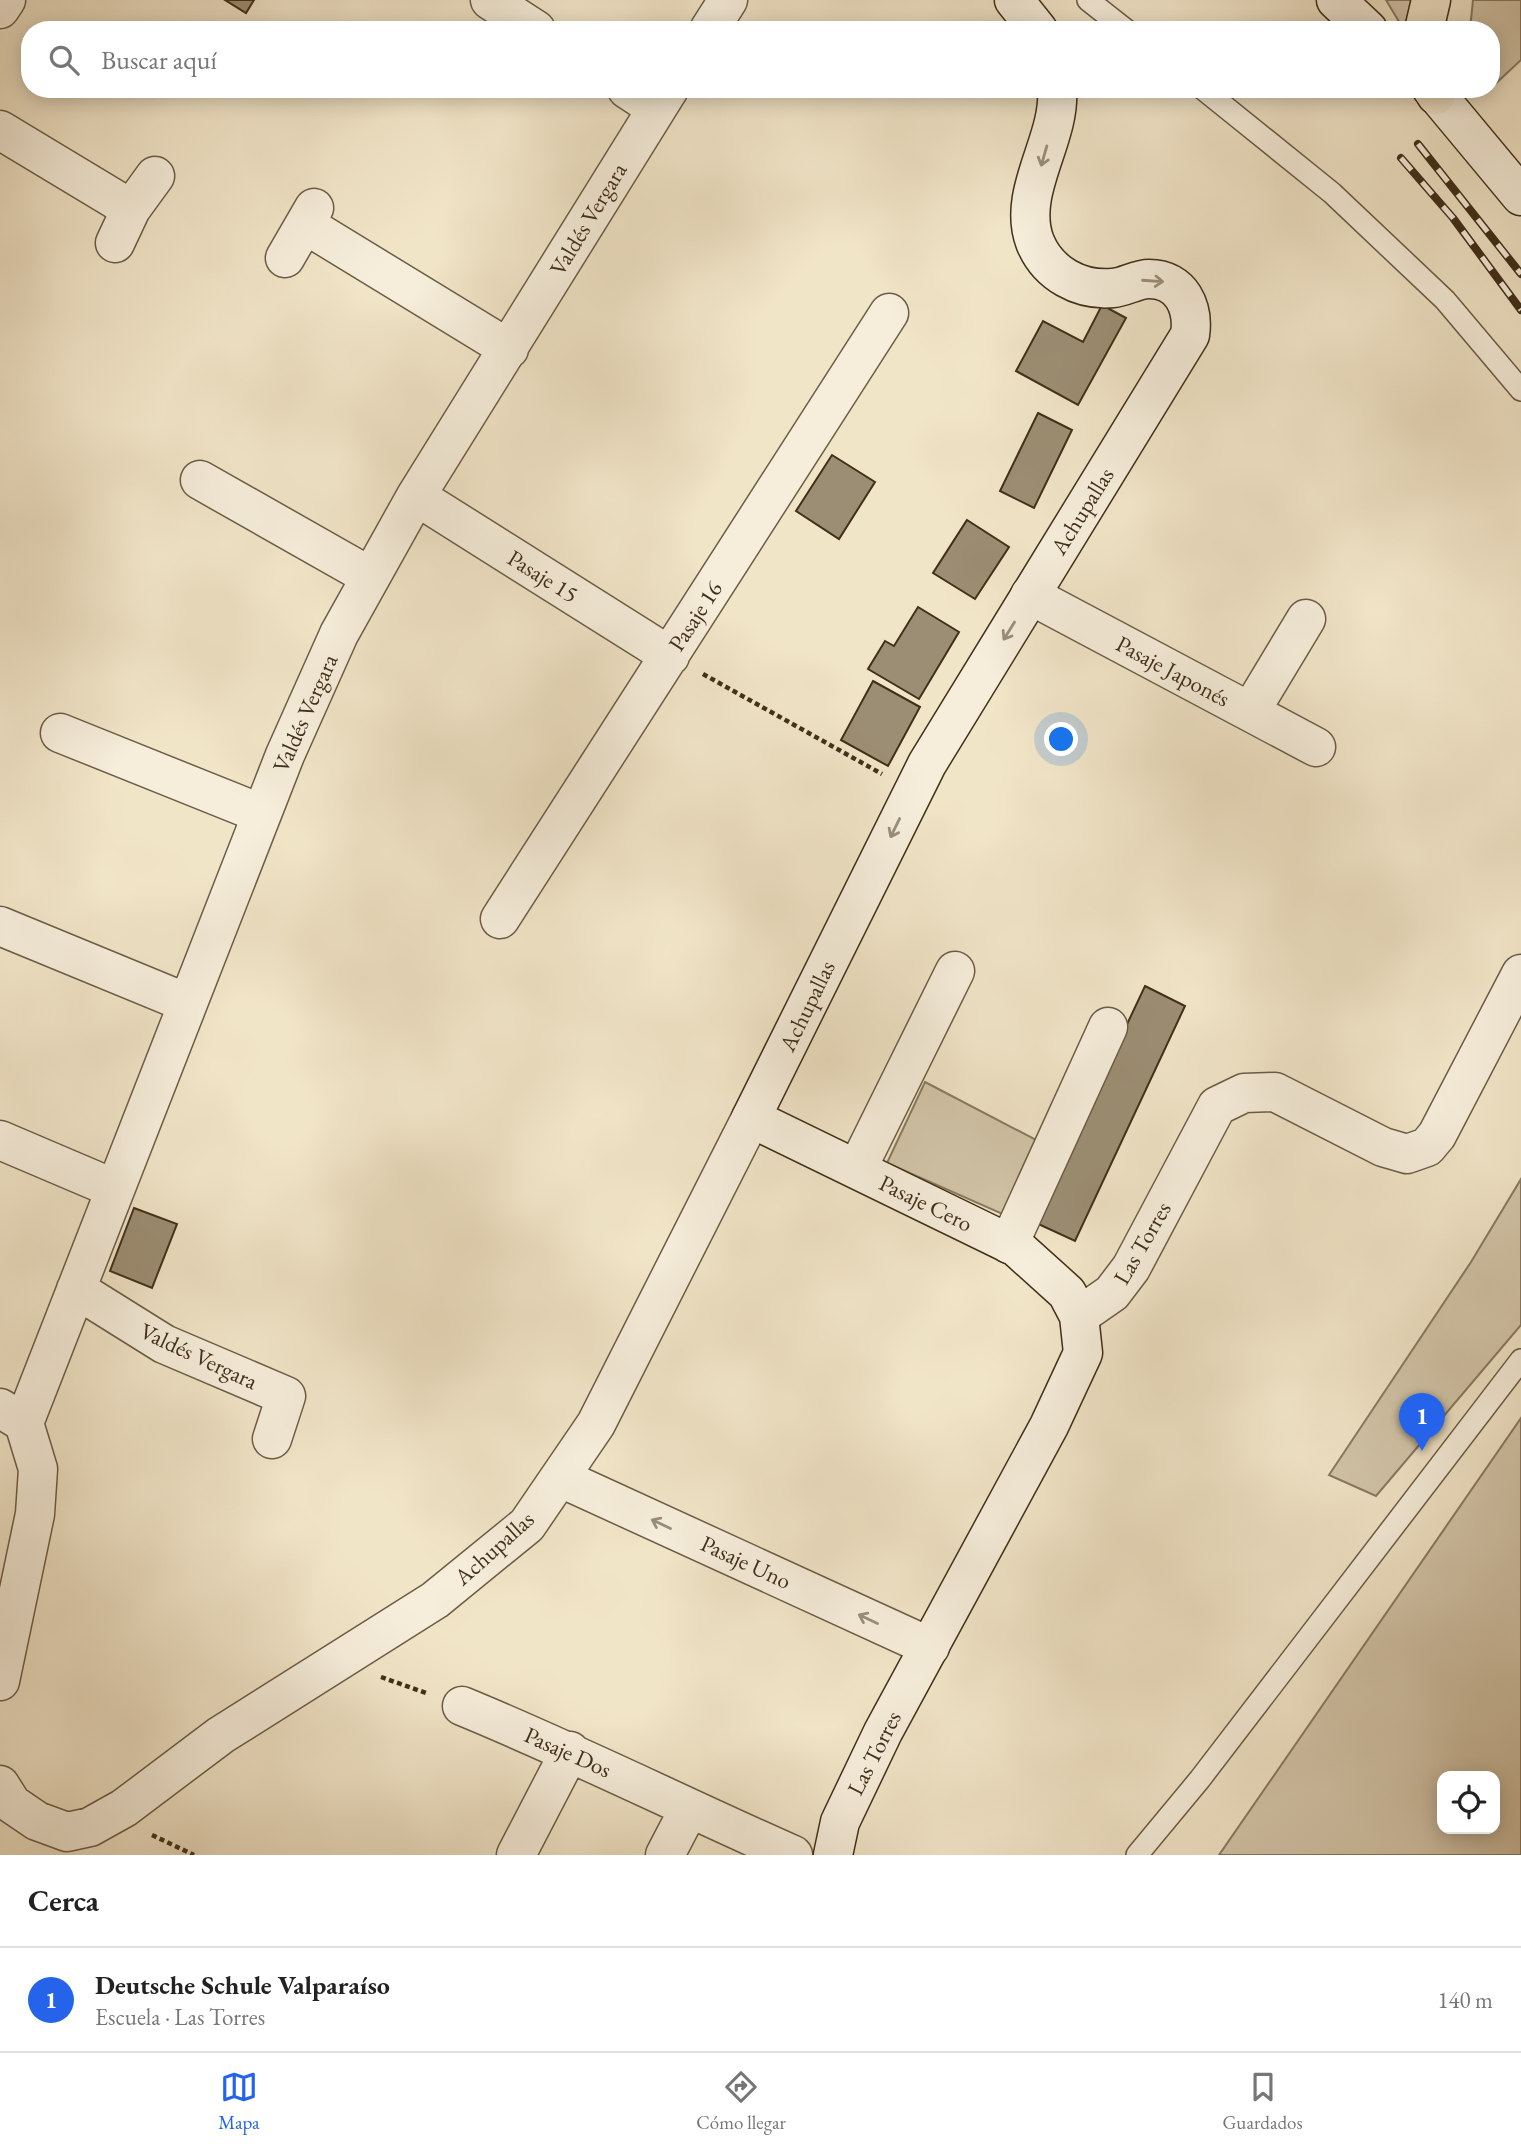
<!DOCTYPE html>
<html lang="es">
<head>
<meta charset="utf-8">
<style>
	:root { --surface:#fff; --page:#f6f6f6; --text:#222; --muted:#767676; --line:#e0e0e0; --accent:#2563eb }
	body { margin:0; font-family:"EB Garamond",serif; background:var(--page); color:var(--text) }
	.controls { position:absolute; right:21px; bottom:21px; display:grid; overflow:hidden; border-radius:14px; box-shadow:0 4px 18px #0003 }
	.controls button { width:63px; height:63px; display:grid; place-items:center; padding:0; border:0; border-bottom:2px solid var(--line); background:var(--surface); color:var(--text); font:35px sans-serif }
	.you { position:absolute; left:1062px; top:740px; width:24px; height:24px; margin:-18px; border:5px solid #fff; border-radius:50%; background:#1a73e8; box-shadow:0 0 0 10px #1a73e833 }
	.badge { display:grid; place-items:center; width:46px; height:46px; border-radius:50%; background:var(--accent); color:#fff; font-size:23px; font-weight:700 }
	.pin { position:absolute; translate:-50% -58px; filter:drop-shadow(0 2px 4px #0008) }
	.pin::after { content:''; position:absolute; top:37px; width:24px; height:21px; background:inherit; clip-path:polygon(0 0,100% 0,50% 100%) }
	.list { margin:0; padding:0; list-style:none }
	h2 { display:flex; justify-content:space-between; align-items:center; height:91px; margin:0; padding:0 28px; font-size:30px }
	h2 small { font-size:23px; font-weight:400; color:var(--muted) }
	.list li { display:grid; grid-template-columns:46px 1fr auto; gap:21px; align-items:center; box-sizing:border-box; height:105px; padding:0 28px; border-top:2px solid var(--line) }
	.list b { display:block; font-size:26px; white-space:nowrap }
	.list p { margin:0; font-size:23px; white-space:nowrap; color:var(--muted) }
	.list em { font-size:23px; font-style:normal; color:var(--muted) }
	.icon { flex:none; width:38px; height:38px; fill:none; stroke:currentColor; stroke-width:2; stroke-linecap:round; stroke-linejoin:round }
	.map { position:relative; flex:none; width:1521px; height:1855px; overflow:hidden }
	.search { position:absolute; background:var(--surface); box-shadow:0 4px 18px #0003; left:21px; right:21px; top:21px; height:77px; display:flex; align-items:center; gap:18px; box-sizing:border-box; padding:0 24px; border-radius:28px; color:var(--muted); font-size:26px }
	.sheet { height:196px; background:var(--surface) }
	nav { display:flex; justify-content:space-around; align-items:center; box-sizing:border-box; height:98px; border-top:2px solid var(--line); background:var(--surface); font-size:19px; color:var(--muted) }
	nav a { display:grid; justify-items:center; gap:4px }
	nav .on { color:var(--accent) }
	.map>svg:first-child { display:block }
	.green { fill:#d3c6aa; stroke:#8a7a62; stroke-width:2; fill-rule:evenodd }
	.building { fill:#9c8e74; stroke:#402f1a; stroke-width:2 }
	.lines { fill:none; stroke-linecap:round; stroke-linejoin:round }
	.lane-casing { stroke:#6c5c46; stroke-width:24 }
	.street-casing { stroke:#6c5c46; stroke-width:41 }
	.secondary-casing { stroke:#402f1a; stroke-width:41 }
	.highway-casing { stroke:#402f1a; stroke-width:41 }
	.path { stroke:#402f1a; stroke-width:4.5; stroke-dasharray:5 3.5; stroke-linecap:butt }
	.lane { stroke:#f6eedb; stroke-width:21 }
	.street { stroke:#f6eedb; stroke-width:38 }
	.secondary { stroke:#f6eedb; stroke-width:38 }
	.highway { stroke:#f1e5c8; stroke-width:38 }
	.rail-casing { stroke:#402f1a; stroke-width:8 }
	.rail { stroke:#f6eedb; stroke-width:5; stroke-dasharray:16; stroke-linecap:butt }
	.oneway { stroke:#9b8e7a }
	.labels { text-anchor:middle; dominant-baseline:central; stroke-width:5; stroke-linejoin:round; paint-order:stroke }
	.street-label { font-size:23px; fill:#402f1a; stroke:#f6eedb }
</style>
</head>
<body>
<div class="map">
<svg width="1521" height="1855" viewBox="0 0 1521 1855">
	<rect width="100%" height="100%" fill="#f1e5c8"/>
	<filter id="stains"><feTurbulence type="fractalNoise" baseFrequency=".00286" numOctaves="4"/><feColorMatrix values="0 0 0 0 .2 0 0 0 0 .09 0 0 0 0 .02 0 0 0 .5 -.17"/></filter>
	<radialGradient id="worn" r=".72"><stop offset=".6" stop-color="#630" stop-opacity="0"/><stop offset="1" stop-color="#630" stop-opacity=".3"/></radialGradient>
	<path class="green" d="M 1386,0 L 1412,0 L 1404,30 Z
		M 1473,0 L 1521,0 L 1521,60 L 1491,88 L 1491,30 L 1470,30 Z
		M 925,1082 L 1040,1142 L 1007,1216 L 887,1163 Z
		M 1521,1179 L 1521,1325 L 1376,1496 L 1329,1475 L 1471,1262 Z
		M 1521,1418 L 1521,1855 L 1219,1855 ZM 1442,1776 L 1495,1776 L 1495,1829 L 1442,1829 Z"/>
	<path class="building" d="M 225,0 L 254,0 L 246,13 Z
		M 1102,305 L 1126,318 L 1078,405 L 1016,371 L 1043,321 L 1083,342 Z
		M 1038,413 L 1072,430 L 1034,508 L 1000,491 Z
		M 832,455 L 875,482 L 839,539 L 796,511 Z
		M 967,520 L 1009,547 L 975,599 L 933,573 Z
		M 918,607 L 959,632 L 919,699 L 868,669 L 885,641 L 894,646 Z
		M 873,681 L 920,707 L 888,766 L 841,740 Z
		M 1145,986 L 1185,1006 L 1075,1241 L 1034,1222 Z
		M 134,1208 L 177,1224 L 152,1288 L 110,1271 Z"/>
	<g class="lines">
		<defs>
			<path id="lane" d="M 1088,0 L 1126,30
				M 1203,89 L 1332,193 L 1445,300 L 1521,390
				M 1137,1855 L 1200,1779 L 1521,1360"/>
			<path id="street" d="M 490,0 L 536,30
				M 0,9 L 6,0
				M 709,30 L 728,0
				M 627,89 L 656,108
				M 0,130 L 131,209
				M 306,225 L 509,349
				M 115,243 L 131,209 L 155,176
				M 285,258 L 314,208
				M 200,480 L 371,577
				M 416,496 L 670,656
				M 1030,595 L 1316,747
				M 1250,712 L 1306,619
				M 60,733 L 262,814
				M 500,919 L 889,313
				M 0,926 L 187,1003
				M 0,1140 L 115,1189
				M 857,1169 L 955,971
				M 1009,1244 L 1108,1027
				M 76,1289 L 164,1344 L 286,1396 L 272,1439
				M 1079,1316 L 1112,1293 L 1131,1268 L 1217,1106 L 1244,1093 L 1275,1092 L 1383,1147 L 1407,1154 L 1427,1147 L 1437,1135 L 1521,974
				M 0,1408 L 24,1423 L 38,1469 L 35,1514 L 0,1681
				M 24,1423 L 285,755 L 339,634 L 416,496 L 669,89
				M 561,1478 L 930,1647
				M 462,1706 C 574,1752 682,1806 793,1855
				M 0,1785 L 12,1804 L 37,1821 L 67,1832 L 90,1827 L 124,1808 L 221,1735 L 435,1600 L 527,1525 L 596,1424 L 751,1118
				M 516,1855 L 570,1751
				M 665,1855 L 689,1809"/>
			<path id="secondary" d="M 1014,0 L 1038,30
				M 1336,0 L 1368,30
				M 1432,89 L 1521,196
				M 833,1855 L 840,1822 L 883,1732 L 1049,1426 L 1083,1353 L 1079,1316 L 1067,1293 L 1016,1247 L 751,1118 L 927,764 L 1190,335 C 1194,308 1182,279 1149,279 C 1137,279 1125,287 1113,288 C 1080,291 1048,274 1035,242 C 1016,192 1061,140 1057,89"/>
			<path id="highway" d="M 1424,30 L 1431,0
				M 1434,89 L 1436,95"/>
		</defs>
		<use href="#lane" class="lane-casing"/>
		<use href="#street" class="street-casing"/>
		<use href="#secondary" class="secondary-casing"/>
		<use href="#highway" class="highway-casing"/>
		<path class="path" d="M 703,674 L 882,774
			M 381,1677 L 429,1694
			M 152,1835 L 194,1855"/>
		<use href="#lane" class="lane"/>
		<use href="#street" class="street"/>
		<use href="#secondary" class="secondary"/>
		<use href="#highway" class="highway"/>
		<defs>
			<path id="rail" d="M 1418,144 L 1521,274
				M 1401,158 L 1453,218 L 1521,310"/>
		</defs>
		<use href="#rail" class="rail-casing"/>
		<use href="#rail" class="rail"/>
	</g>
	<defs><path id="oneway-shaft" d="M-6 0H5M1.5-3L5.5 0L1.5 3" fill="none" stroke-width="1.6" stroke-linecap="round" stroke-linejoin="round" transform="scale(1.75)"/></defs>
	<g class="oneway">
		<use href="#oneway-shaft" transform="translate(1044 156) rotate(106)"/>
		<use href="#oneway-shaft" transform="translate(1153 281) rotate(4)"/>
		<use href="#oneway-shaft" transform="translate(1009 631) rotate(122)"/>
		<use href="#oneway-shaft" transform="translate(895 828) rotate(116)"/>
		<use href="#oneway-shaft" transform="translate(661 1524) rotate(-155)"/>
		<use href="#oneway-shaft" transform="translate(868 1619) rotate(-155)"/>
	</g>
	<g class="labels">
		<g class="street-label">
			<text transform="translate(588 219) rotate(-59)">Valdés Vergara</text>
			<text transform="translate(1082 511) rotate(-58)">Achupallas</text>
			<text transform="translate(543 576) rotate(32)">Pasaje 15</text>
			<text transform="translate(695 616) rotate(-57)">Pasaje 16</text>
			<text transform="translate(1173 671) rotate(28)">Pasaje Japonés</text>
			<text transform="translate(305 713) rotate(-66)">Valdés Vergara</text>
			<text transform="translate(807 1006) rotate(-64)">Achupallas</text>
			<text transform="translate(926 1203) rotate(26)">Pasaje Cero</text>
			<text transform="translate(1142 1243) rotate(-60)">Las Torres</text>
			<text transform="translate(199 1356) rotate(25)">Valdés Vergara</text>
			<text transform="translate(494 1548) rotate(-42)">Achupallas</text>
			<text transform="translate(746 1562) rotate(25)">Pasaje Uno</text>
			<text transform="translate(568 1752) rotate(24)">Pasaje Dos</text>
			<text transform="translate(874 1753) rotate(-63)">Las Torres</text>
		</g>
	</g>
	<rect width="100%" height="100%" filter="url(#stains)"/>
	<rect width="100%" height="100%" fill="url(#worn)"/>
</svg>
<div class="controls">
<button><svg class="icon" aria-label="locate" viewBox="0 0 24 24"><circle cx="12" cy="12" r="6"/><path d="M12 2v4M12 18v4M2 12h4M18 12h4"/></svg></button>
</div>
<div class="you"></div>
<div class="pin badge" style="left:1422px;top:1451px">1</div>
<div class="search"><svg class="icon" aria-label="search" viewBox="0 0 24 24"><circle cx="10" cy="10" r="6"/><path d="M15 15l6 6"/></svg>Buscar aquí</div>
</div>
<section class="sheet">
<h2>Cerca<small></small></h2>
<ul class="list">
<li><span class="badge">1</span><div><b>Deutsche Schule Valparaíso</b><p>Escuela · Las Torres</p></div><em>140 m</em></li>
</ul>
</section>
<nav>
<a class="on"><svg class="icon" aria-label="map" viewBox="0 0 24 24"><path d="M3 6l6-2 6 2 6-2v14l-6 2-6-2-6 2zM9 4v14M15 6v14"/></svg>Mapa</a>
<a><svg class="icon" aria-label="directions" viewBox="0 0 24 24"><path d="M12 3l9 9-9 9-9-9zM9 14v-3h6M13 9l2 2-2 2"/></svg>Cómo llegar</a>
<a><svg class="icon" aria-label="saved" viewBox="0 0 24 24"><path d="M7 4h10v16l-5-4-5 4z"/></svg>Guardados</a>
</nav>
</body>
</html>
